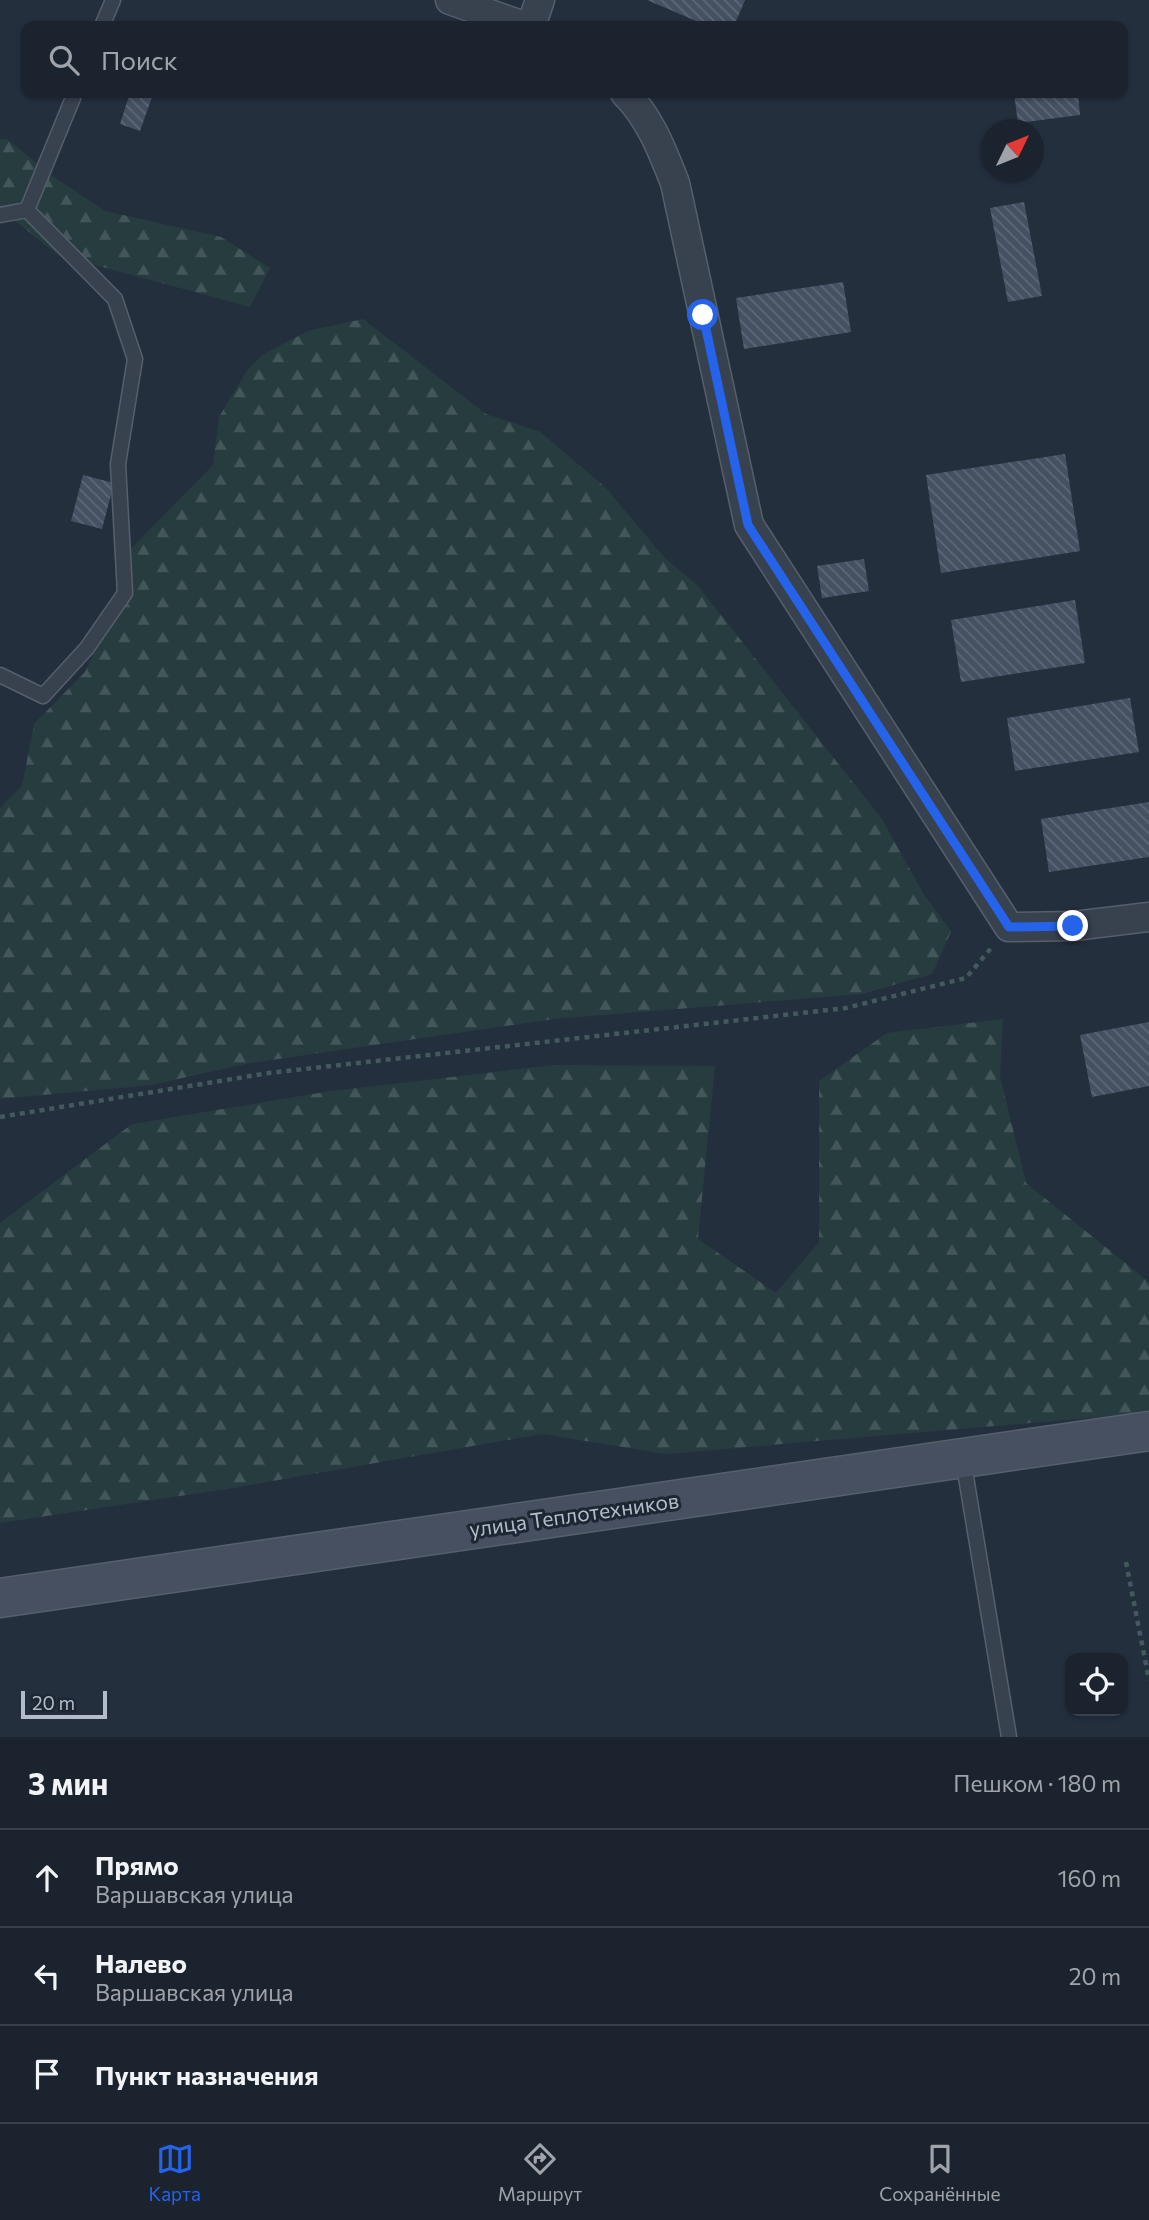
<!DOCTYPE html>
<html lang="ru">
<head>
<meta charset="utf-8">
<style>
	:root { --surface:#1b232e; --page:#282f3a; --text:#f1f3f6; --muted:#a0a4aa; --line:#39404a; --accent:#2563eb }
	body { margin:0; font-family:Commissioner,sans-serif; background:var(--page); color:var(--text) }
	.controls { position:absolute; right:21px; bottom:21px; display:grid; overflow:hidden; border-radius:14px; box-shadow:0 2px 5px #0004 }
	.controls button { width:63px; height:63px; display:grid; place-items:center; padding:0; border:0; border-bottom:2px solid var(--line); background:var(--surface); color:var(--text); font:35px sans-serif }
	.compass { position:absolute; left:981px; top:119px; width:63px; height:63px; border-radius:50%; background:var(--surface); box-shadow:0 2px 5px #0004; rotate:47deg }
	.scale { position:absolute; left:21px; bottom:18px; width:86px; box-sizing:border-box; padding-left:7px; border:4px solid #b4bcc9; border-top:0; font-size:19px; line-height:24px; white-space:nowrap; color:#b4bcc9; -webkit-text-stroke:5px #1d2633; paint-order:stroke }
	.stop { position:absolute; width:21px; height:21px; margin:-16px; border:5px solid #2563eb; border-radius:50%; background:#fff }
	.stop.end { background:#2563eb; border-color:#fff; box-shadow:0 2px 7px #0008 }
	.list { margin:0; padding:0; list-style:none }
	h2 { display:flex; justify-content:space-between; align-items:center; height:91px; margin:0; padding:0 28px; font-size:30px }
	h2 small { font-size:23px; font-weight:400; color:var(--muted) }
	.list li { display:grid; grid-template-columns:46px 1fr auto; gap:21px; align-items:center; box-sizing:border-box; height:98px; padding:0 28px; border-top:2px solid var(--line) }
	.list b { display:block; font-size:26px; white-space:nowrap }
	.list p { margin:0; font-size:23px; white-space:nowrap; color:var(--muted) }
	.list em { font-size:23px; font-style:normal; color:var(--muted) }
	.icon { flex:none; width:38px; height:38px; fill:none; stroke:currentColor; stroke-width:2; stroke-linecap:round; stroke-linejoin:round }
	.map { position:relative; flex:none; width:1149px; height:1737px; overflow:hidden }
	.search { position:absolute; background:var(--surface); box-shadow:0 2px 5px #0004; left:21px; right:21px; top:21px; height:77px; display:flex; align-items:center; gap:18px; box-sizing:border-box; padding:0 24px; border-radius:14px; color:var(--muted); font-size:26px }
	.sheet { height:385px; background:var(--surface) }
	nav { display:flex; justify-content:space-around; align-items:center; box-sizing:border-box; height:98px; border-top:2px solid var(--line); background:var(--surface); font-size:19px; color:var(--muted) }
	nav a { display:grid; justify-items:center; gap:4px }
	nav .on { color:var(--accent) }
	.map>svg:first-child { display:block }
	.forest { fill:url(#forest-firs) }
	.building { fill:url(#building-back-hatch) }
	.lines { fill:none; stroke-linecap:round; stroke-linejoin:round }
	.lane-casing { stroke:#565f6c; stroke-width:17 }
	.street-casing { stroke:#565f6c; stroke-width:31 }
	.secondary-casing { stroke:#565f6c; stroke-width:41 }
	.path { stroke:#44595c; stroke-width:4.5; stroke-dasharray:5 5; stroke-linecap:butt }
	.lane { stroke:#38414e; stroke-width:14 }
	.street { stroke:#38414e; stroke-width:28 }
	.secondary { stroke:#465061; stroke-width:38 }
	.route { stroke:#2563eb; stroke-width:9 }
	.labels { text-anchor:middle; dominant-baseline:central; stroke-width:6; stroke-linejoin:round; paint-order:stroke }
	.street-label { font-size:21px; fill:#b4bcc9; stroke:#1d2633 }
</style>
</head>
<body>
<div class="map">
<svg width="1149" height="1737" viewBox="0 0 1149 1737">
	<defs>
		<pattern id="forest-firs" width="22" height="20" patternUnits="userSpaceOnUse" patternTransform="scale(1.75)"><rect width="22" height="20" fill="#263c3f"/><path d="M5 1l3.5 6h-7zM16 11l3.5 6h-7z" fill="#435659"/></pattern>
		<pattern id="building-back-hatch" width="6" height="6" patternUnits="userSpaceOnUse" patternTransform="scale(1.75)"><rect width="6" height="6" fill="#455162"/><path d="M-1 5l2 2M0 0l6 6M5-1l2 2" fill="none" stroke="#5d6877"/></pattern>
	</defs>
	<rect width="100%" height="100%" fill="#242f3e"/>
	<path class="forest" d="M 0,139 L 7,139 L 51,175 L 105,211 L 221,237 L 270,268 L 250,307 L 58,255 L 0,209 Z
		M 363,319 L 486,414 L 540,432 L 605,487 L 664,557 L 698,586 L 882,819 L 923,893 L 951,932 L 932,974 L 862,994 L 554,1019 L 250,1063 L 151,1085 L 0,1099 L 0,808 L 22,786 L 34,724 L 85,672 L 106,627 L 125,555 L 213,465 L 219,417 L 248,369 L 264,354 L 308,331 Z
		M 1003,1019 L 1000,1076 L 1026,1183 L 1149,1282 L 1149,1413 L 666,1454 L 542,1434 L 233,1488 L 0,1523 L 0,1223 L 132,1124 L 331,1091 L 554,1065 L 715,1066 L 698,1239 L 776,1293 L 819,1242 L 819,1081 L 887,1033 Z"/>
	<path class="building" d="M 647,0 L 745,0 L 734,26 L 708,26 Z
		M 130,93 L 152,97 L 140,131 L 120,124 Z
		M 1014,93 L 1078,93 L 1080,115 L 1018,123 Z
		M 1024,202 L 1042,296 L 1008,302 L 990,208 Z
		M 843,282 L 851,332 L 744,349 L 736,298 Z
		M 1065,454 L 1080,551 L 941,573 L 926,475 Z
		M 83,475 L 114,483 L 102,529 L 71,521 Z
		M 864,559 L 869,591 L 822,598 L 817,566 Z
		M 1075,600 L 1085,663 L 961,682 L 951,620 Z
		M 1130,698 L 1139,752 L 1015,771 L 1007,718 Z
		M 1149,802 L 1149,857 L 1049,872 L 1041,819 Z
		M 1149,1022 L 1149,1086 L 1092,1097 L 1080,1035 Z"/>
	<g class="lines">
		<defs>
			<path id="lane" d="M 102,26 L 113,0
				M 27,210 L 75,93
				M 0,215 L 27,210
				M 0,675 L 43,696 L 87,648 L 125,593 L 118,464 L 135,359 L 115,299 L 27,210
				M 963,1459 L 1009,1737"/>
			<path id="street" d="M 450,0 L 524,26
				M 531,26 L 540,0
				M 625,93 C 650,118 662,150 675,183 L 749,525 L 1009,927 L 1074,926 L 1149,917"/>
			<path id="secondary" d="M 0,1598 L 1149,1431"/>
		</defs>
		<use href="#lane" class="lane-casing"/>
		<use href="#street" class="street-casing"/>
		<use href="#secondary" class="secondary-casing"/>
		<path class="path" d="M 0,1117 L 269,1073 L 846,1008 L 966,978 L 992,947
			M 1126,1562 L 1149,1680"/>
		<use href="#lane" class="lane"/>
		<use href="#street" class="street"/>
		<use href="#secondary" class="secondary"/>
	</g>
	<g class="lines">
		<path class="route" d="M 703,315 L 748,525 L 1009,927 L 1073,926"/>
	</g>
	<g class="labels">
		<g class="street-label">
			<text transform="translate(574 1514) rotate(-8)">улица Теплотехников</text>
		</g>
	</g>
</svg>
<div class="controls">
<button><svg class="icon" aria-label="locate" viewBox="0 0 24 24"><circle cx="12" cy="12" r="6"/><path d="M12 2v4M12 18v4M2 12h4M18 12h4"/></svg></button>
</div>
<svg class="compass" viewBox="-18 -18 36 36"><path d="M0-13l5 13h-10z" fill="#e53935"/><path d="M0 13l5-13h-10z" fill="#a0a4aa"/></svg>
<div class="scale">20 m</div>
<div class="stop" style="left:703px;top:315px"></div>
<div class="stop end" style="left:1073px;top:926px"></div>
<div class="search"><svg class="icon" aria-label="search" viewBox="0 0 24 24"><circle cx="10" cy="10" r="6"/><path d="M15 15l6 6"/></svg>Поиск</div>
</div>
<section class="sheet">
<h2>3 мин<small>Пешком · 180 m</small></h2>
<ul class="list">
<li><svg class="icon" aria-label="ahead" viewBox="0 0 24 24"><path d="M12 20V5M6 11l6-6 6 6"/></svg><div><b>Прямо</b><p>Варшавская улица</p></div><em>160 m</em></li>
<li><svg class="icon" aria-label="left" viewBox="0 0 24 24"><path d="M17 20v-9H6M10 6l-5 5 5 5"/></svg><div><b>Налево</b><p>Варшавская улица</p></div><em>20 m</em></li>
<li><svg class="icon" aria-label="arrive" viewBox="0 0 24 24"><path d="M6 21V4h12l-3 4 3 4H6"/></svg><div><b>Пункт назначения</b></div></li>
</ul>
</section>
<nav>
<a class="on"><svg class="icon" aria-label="map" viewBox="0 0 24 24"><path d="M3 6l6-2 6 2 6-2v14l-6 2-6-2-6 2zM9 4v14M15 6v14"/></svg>Карта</a>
<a><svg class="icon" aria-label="directions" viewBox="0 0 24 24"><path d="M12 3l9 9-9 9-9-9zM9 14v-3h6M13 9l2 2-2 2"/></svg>Маршрут</a>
<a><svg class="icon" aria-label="saved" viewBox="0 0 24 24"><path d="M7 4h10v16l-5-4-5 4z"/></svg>Сохранённые</a>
</nav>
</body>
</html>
